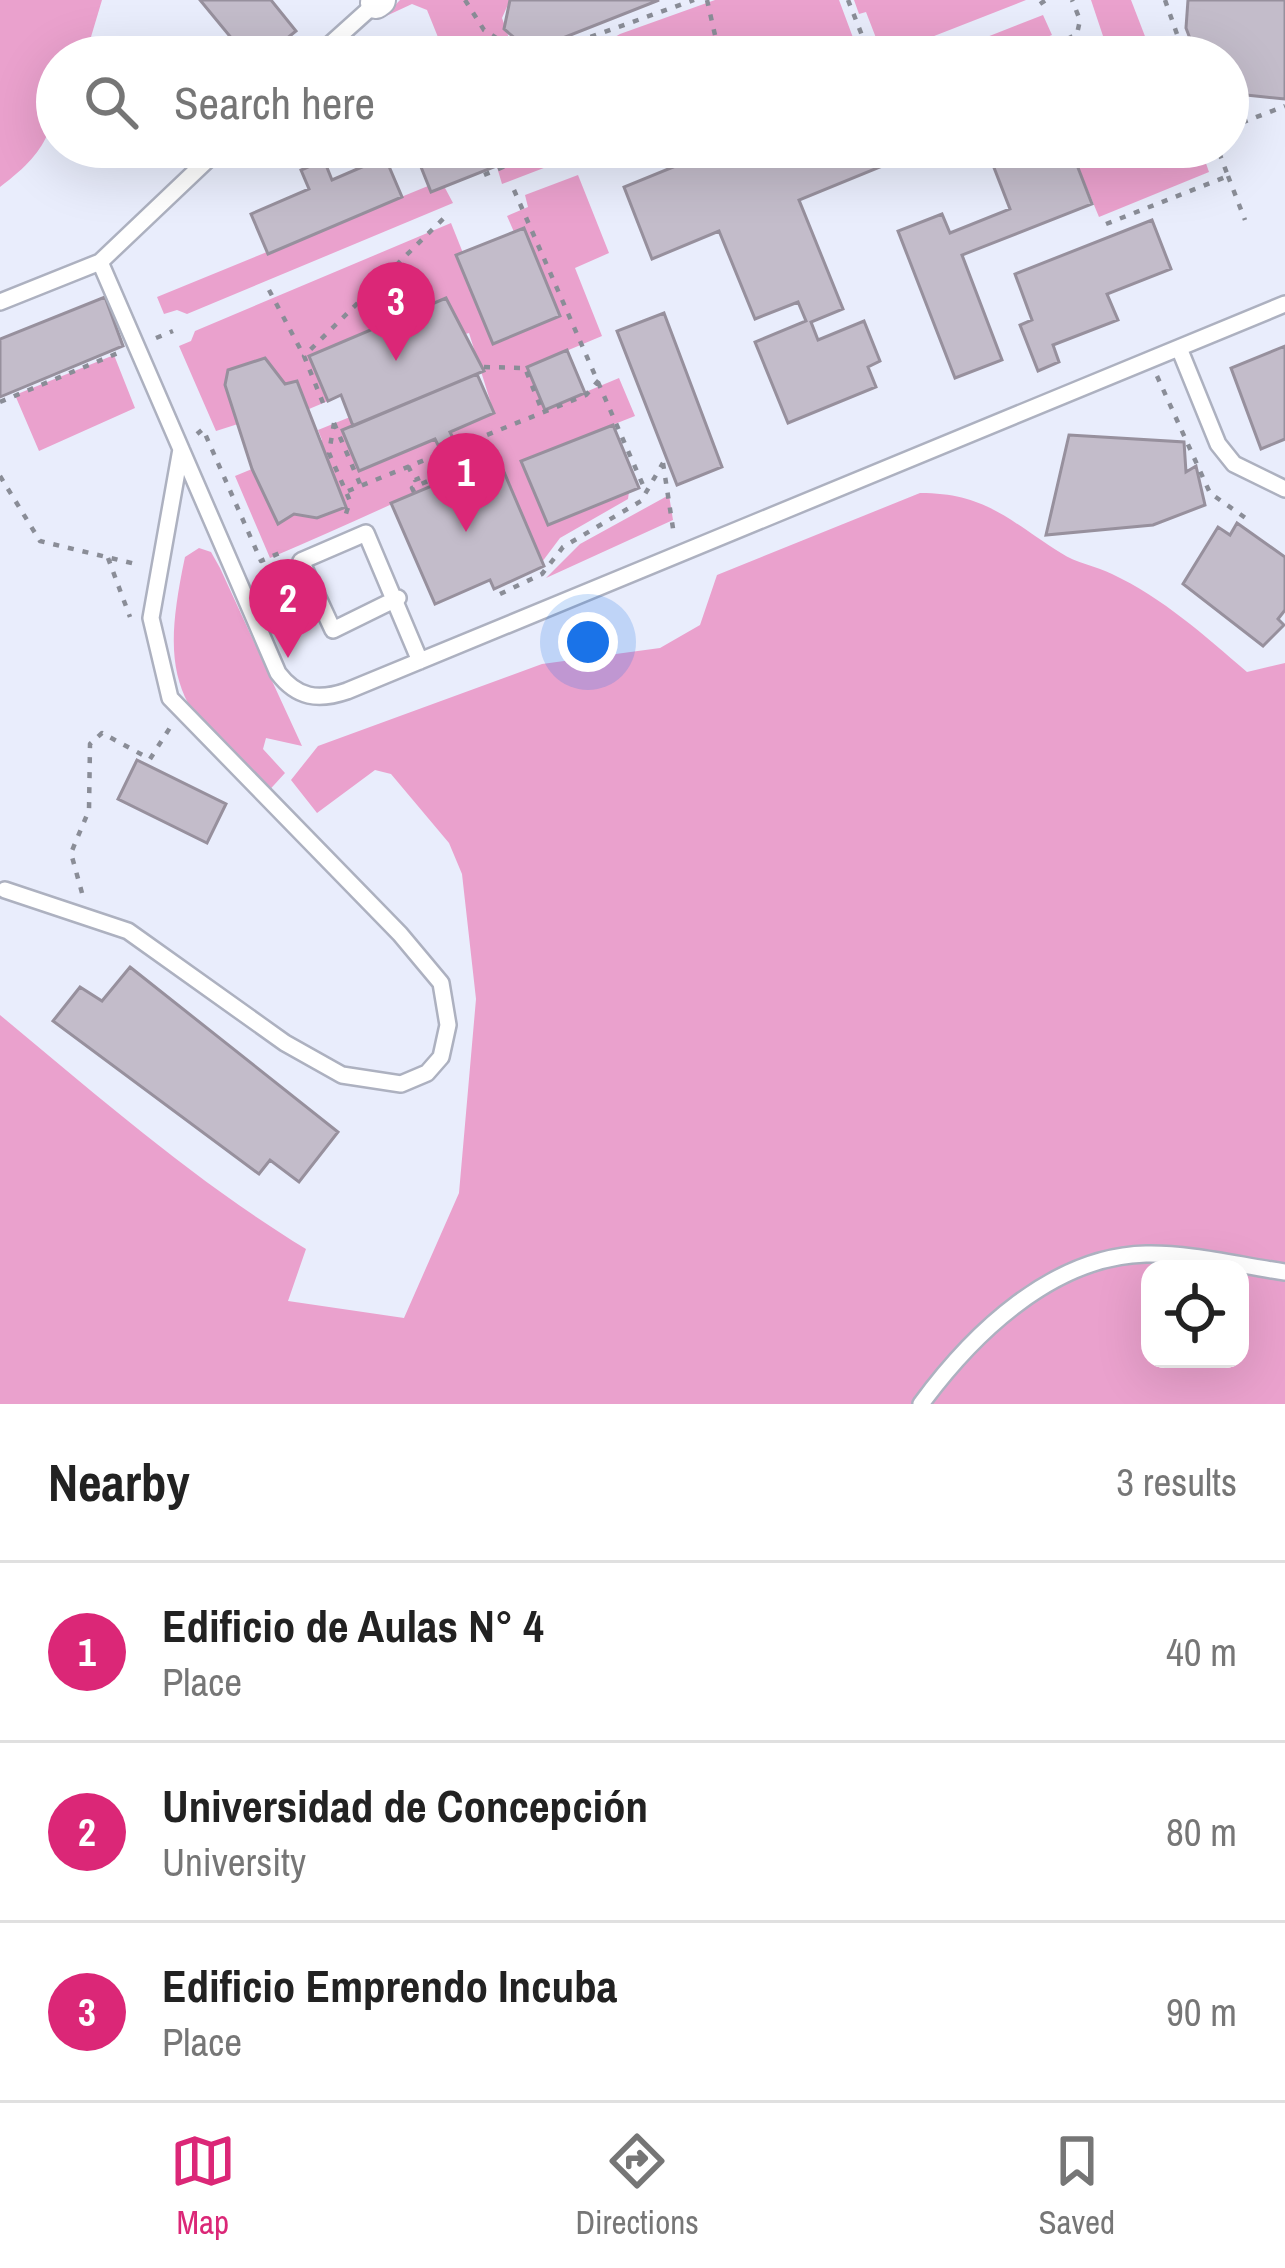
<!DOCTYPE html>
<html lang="en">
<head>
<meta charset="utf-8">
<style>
	:root { --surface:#fff; --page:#f2f2f2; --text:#222; --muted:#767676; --line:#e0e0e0; --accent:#db2777 }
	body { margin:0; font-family:"Archivo Narrow",sans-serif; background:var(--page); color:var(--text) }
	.controls { position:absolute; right:36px; bottom:36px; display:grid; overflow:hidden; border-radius:24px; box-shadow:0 12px 48px #0002 }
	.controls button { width:108px; height:108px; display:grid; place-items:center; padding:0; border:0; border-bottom:3px solid var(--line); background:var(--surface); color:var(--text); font:60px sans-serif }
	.you { position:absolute; left:588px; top:642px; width:42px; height:42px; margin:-30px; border:9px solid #fff; border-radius:50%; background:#1a73e8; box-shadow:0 0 0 18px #1a73e833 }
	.badge { display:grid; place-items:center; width:78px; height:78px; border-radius:50%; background:var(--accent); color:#fff; font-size:39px; font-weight:700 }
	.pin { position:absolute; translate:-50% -99px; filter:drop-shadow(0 3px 6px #0008) }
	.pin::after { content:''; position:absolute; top:63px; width:42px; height:36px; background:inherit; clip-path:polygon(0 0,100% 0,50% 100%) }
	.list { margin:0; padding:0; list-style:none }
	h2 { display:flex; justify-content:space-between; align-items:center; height:156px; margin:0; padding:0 48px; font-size:51px }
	h2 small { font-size:39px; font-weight:400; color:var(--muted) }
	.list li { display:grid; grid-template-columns:78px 1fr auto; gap:36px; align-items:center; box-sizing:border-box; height:180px; padding:0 48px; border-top:3px solid var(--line) }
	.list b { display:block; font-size:45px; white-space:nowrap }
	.list p { margin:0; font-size:39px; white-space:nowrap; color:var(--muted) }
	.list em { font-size:39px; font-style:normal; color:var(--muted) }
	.icon { flex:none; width:66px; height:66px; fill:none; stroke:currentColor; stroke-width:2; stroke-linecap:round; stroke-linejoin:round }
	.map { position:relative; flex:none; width:1285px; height:1404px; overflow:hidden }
	.search { position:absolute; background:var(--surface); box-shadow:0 12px 48px #0002; left:36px; right:36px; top:36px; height:132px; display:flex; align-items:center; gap:30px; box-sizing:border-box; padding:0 42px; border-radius:66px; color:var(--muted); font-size:45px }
	.sheet { height:696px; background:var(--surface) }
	nav { display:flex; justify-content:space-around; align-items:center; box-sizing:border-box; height:168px; border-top:3px solid var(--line); background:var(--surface); font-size:33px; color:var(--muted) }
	nav a { display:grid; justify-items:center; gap:6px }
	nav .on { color:var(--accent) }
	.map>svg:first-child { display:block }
	.green { fill:#eaa1cd; fill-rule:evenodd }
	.building { fill:#c3bcca; stroke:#97909d; stroke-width:3 }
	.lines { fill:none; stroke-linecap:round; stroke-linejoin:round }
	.lane-casing { stroke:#adb1c0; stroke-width:20 }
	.street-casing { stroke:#adb1c0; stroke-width:34 }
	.path { stroke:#8a8d97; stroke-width:4.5; stroke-dasharray:6 9; stroke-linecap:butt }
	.lane { stroke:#fff; stroke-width:15 }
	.street { stroke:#fff; stroke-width:30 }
</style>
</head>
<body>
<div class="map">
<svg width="1285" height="1404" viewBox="0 0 1285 1404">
	<rect width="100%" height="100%" fill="#e9edfc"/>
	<path class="green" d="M 0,0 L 102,0 L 85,57 L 57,57 C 57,122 54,147 0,187 Z
		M 400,0 L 510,0 L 502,18 L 509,38 L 528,44 L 531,51 L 542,47 L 545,57 L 446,57 L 427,10 L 412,4 L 384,17 Z
		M 715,0 L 839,0 L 855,43 L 821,57 L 581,57 L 620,34 Z
		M 854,0 L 1026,0 L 883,56 L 866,12 L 859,14 Z
		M 1091,0 L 1131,0 L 1153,57 L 1061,57 L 1104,39 Z
		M 1043,15 L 1052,35 L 997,57 L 936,57 Z
		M 491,147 L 572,147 L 575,156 L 502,184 Z
		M 1070,147 L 1201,149 L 1209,172 L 1099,217 Z
		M 578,175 L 609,253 L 575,268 L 602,336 L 528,367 L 545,409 L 619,378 L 635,416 L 521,461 L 629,492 L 628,499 L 560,538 L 542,562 L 497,458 C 423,489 350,524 270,558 L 235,476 L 252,469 L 278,523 L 294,514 L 317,518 L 345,507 L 316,442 L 322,440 L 318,430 L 350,417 L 353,426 L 342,431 L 359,471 L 435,439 L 438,444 L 452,438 L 450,432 L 494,413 L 469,333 L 462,335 L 446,298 L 310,356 L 328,401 L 309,409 L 297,382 L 238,424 L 216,431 L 179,346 L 191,341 L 195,331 L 451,223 L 463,253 L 457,256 L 492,343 L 559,317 L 525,229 L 514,232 L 507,216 L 528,207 L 525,195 Z
		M 428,186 L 431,192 L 444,186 L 453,203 L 187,314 L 177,310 L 164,314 L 157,297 Z
		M 114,355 L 135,408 L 39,451 L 15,395 Z
		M 920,493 C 986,493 1008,520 1061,553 C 1076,563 1096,566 1112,574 C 1163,598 1204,635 1247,672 L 1285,663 L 1285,1404 L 0,1404 L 0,1015 C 99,1097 196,1182 306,1249 L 288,1301 L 404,1318 L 459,1193 L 476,999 L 462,874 L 449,843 L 391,774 L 375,770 L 317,813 L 291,780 L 318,746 L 542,664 L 660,648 L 700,625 L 717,575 ZM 1150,1269 L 1240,1269 L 1240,1359 L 1150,1359 Z
		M 669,495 L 673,520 L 546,578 L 580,544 Z
		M 199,548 L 211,552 L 220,568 L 302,746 L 266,738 L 263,749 L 285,773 L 264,796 C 178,705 158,684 185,557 Z"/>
	<path class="building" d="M 200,0 L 271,0 L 296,31 L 264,57 L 247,57 Z
		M 659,0 L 530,51 L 504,29 L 510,0 Z
		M 1188,0 L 1285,0 L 1285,99 L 1237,94 L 1228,89 L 1228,57 L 1197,57 L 1186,28 Z
		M 413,147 L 491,147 L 499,165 L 431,192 Z
		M 722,147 L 872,147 L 880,167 L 799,200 L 843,309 L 811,322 L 818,340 L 864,321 L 880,361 L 868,367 L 876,387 L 788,423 L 755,342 L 806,321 L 798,302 L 755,319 L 719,231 L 652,259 L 624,187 Z
		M 986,147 L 1070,147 L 1092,204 L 962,255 L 1002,360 L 955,378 L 898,231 L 942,214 L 950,233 L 1010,209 Z
		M 385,157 L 402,197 L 268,254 L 251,214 L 309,189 L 301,170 L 324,160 L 332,180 Z
		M 1152,220 L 1171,269 L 1107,294 L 1118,320 L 1053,345 L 1059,362 L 1038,371 L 1020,325 L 1032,320 L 1015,274 Z
		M 524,228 L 560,316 L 493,344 L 456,255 Z
		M 105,297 L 123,346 L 0,397 L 0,339 Z
		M 446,298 L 484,371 L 353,426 L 341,395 L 328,401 L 309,356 Z
		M 664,313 L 722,467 L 677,485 L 617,331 Z
		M 1285,346 L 1285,439 L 1261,449 L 1231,368 Z
		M 567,350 L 585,393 L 545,410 L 527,367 Z
		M 265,358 L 285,384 L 297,381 L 346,507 L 317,518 L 294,514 L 278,524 L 252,469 L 225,385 L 228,370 Z
		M 477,374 L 494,413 L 450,432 L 453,438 L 438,445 L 435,439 L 359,471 L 342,430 Z
		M 613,425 L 639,488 L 548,525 L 521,461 Z
		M 1069,435 L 1184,442 L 1186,472 L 1196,466 L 1205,505 L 1153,525 L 1046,535 Z
		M 498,458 L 544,566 L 494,589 L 490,580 L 435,604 L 391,503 Z
		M 1237,523 L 1285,557 L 1285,610 L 1278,619 L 1284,625 L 1263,646 L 1183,584 L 1218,527 L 1230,535 Z
		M 137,760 L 226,804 L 207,843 L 118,799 Z
		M 130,967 L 338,1132 L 299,1182 L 270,1160 L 259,1174 L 53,1021 L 80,987 L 102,1001 Z"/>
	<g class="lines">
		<defs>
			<path id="lane" d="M 316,57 L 376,3
				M 100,262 L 278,673 C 297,698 318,701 347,691 L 1285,304
				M 0,302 L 100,262 L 221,147
				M 1179,348 L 1218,444 L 1234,464 L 1285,489
				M 398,598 L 333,630 L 301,561 L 366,533 L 420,661
				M 5,890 L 128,931 L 285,1043 L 342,1075 L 401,1084 L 427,1073 L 441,1057 L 448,1025 L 441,983 L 400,934 L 170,698 L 151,618 L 181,449
				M 921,1404 C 973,1333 1053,1256 1146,1254 C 1191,1253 1241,1266 1285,1272"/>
			<path id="street" d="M 376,3 L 380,0"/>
		</defs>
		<use href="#lane" class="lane-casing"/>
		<use href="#street" class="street-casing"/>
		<path class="path" d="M 465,0 L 484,30 L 526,57
			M 707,0 L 720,57
			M 848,0 L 867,48
			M 1165,0 L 1185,57
			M 1040,4 L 1046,0
			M 1054,46 L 1077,34 L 1080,20 L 1072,0
			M 499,57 L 511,57
			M 534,57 L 694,0
			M 1228,128 L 1285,106
			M 303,147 L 312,165
			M 582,147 L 587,161
			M 484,175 L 503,167 L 495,147
			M 1228,176 L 1245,220
			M 514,190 L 646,492
			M 1106,224 L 1228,176 L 1217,147
			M 269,290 L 304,356
			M 156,338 L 173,331
			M 484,367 L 525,368 L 543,413
			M 1157,376 L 1210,493 L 1247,519
			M 0,402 L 118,353
			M 323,403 L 304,356 L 444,218
			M 334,423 L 329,453 L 350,501 L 344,520
			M 334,423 L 360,484
			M 197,434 L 203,429 L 261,561 L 282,552
			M 663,463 L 674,535
			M 408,466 L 415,480 L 467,458 L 469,463
			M 0,476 L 40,541 L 140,565
			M 348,491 L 586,395 L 599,380
			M 414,492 L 412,488 L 469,463 L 472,468
			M 108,558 L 130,617
			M 500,594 L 542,574 L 563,547 L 641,501 L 663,463
			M 82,893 L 71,853 L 89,810 L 90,744 L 102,733 L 150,759 L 171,726"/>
		<use href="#lane" class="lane"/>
		<use href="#street" class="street"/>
	</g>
</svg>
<div class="controls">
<button><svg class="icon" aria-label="locate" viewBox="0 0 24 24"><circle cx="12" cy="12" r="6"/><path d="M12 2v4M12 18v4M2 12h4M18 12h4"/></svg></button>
</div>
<div class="you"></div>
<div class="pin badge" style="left:466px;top:532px">1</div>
<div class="pin badge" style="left:288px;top:658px">2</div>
<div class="pin badge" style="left:396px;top:361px">3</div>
<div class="search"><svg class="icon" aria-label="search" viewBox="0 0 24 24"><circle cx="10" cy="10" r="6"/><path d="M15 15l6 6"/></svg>Search here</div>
</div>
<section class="sheet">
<h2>Nearby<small>3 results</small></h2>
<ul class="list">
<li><span class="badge">1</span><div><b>Edificio de Aulas N° 4</b><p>Place</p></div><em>40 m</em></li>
<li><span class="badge">2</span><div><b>Universidad de Concepción</b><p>University</p></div><em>80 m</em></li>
<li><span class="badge">3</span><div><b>Edificio Emprendo Incuba</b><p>Place</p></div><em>90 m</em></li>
</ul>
</section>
<nav>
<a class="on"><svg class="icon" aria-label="map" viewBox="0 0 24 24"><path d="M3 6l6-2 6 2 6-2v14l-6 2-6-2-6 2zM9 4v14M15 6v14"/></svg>Map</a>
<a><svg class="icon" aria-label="directions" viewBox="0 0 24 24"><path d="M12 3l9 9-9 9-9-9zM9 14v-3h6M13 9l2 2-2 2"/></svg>Directions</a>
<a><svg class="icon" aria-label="saved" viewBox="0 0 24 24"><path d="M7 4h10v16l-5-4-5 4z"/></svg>Saved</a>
</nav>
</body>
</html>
